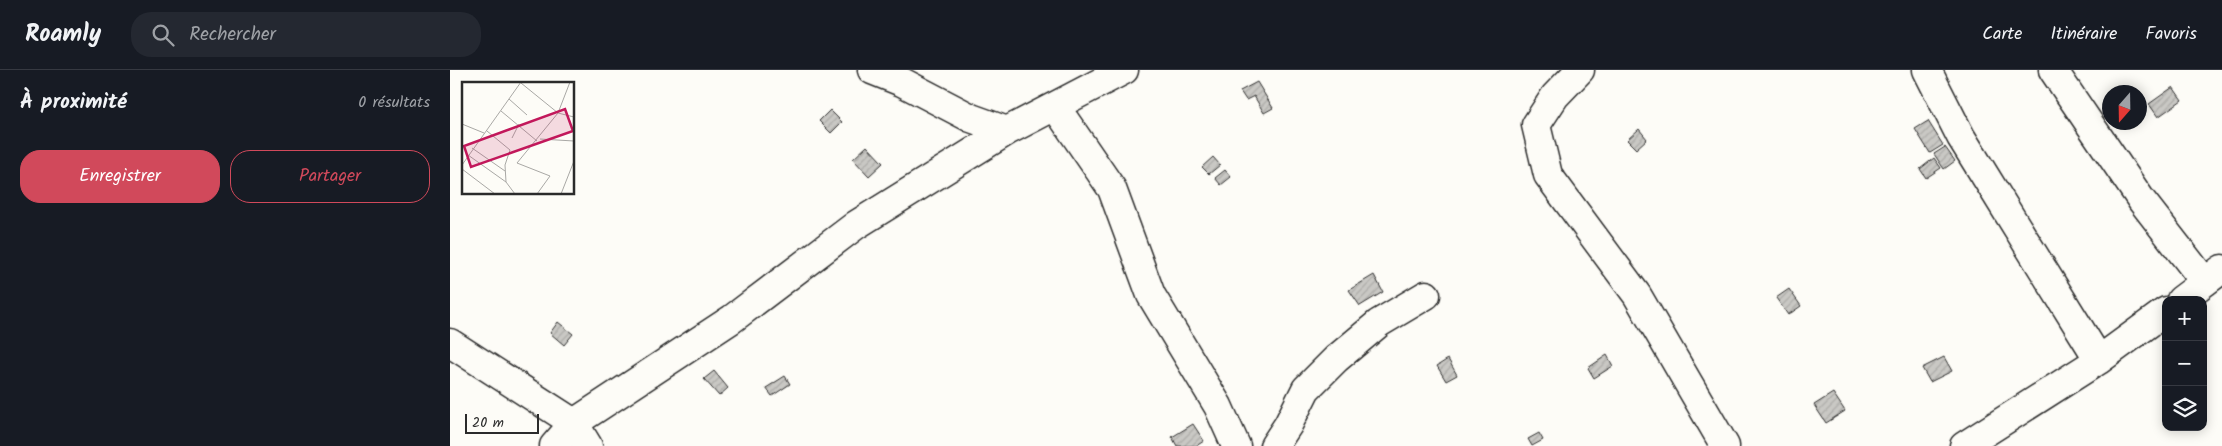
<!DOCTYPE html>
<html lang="fr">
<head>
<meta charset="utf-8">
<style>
	:root { --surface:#171b24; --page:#242831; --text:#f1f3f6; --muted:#9ea1a6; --line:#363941; --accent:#d1495b }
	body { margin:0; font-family:Kalam,sans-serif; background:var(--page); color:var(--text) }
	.controls { position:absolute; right:15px; bottom:15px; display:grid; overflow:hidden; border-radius:10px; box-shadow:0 2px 12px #0003 }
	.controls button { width:45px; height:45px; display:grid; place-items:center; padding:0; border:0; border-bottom:1px solid var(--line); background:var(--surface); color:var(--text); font:25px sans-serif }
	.compass { position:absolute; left:1652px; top:15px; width:45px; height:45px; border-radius:50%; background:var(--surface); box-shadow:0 2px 12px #0003; rotate:200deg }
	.scale { position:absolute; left:15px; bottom:12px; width:74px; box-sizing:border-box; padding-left:5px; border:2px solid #2b2b2b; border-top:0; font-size:14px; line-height:18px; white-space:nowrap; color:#2b2b2b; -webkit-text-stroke:4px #fdfcf7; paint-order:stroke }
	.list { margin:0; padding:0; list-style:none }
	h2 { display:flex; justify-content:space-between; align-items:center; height:65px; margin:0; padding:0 20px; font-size:21px }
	h2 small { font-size:16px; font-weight:400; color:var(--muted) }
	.actions { display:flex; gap:10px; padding:15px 20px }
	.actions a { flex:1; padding:11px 0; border:1px solid var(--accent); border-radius:20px; text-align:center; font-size:18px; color:var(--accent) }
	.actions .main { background:var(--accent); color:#fff }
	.icon { flex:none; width:28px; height:28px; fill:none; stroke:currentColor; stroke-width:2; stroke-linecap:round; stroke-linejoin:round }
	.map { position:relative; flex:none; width:1772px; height:376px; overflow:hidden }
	header { display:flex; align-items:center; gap:30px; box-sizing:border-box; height:70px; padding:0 25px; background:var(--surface); border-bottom:1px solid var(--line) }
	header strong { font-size:24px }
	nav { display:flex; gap:28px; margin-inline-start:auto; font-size:18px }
	.search { width:350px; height:45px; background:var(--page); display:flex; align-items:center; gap:12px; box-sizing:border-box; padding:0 18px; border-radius:20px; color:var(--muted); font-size:19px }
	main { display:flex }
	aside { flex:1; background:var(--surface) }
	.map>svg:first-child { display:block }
	.building { fill:url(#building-hatch); stroke:#2b2b2b }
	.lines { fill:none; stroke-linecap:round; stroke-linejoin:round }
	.minor-casing { stroke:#2b2b2b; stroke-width:31 }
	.minor { stroke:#fdfcf7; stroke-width:28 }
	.inset-road { fill:none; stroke:#a9a8a5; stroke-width:1 }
	.view { fill:#c2185b; fill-opacity:0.15; stroke:#c2185b; stroke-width:2.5 }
	.inset-edge { fill:none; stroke:#2b2b2b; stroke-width:2.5 }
</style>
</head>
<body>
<header>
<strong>Roamly</strong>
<div class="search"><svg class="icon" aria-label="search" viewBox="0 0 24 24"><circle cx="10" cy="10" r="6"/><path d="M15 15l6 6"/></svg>Rechercher</div>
<nav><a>Carte</a><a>Itinéraire</a><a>Favoris</a></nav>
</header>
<main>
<aside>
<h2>À proximité<small>0 résultats</small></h2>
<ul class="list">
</ul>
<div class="actions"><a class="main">Enregistrer</a><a>Partager</a></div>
</aside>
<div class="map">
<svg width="1772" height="376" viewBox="0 0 1772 376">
	<defs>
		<pattern id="building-hatch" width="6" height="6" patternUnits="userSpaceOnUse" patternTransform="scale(1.25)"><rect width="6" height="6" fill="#c9c8c4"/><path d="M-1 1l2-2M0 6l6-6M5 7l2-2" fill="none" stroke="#adaca9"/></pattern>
	</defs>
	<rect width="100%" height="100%" fill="#fdfcf7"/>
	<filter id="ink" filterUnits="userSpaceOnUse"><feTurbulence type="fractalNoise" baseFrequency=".02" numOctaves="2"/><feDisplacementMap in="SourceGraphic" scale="10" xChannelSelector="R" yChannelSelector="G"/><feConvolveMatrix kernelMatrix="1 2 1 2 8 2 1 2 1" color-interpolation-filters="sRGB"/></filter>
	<g filter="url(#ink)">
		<path class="building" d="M 807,12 L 823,38 L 814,43 L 804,26 L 796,30 L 790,21 Z
			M 1723,17 L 1732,30 L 1708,47 L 1699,34 Z
			M 380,40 L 392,52 L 381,63 L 369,51 Z
			M 1478,51 L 1493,75 L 1480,83 L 1465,59 Z
			M 1189,59 L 1197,69 L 1186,79 L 1177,70 Z
			M 417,76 L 433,93 L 419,106 L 403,89 Z
			M 1495,77 L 1505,91 L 1494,99 L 1484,84 Z
			M 763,87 L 770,95 L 759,104 L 752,97 Z
			M 1484,88 L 1491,98 L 1476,108 L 1470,99 Z
			M 775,100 L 781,107 L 771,115 L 765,108 Z
			M 924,205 L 933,222 L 910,236 L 899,220 Z
			M 1339,219 L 1351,236 L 1338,245 L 1326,228 Z
			M 108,252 L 123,264 L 114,275 L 100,263 Z
			M 1157,285 L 1163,296 L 1144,308 L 1138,298 Z
			M 1494,287 L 1502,301 L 1480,312 L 1472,298 Z
			M 998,289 L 1007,305 L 996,311 L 987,296 Z
			M 264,301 L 278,318 L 269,326 L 254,309 Z
			M 335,306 L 340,314 L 322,326 L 316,318 Z
			M 1383,323 L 1395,341 L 1376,353 L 1364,335 Z
			M 743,354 L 754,371 L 746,376 L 727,376 L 722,367 Z
			M 1089,363 L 1093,370 L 1082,376 L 1078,369 Z"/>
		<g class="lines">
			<defs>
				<path id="minor" d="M 422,0 L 452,12 L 521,48 L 557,61
					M 1130,0 L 1105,26 L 1086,55 L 1098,105 L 1187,225 L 1275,376
					M 1477,0 L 1511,67 L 1649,290
					M 1603,0 L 1692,131 L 1755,212
					M 605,36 L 662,119 L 701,225 L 768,336 L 786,376
					M 1731,230 L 1772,199
					M 0,273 L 124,353 L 138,376
					M 104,376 L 124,353 L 282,249 L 406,155 L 557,61 L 674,0
					M 824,376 L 838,355 L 856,319 L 886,289 L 929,253 L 976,225
					M 1514,376 L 1649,290 L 1716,241"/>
			</defs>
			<use href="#minor" class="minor-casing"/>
			<use href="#minor" class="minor"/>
		</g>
	</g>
	<g transform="translate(12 12)">
		<rect width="112" height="112" fill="#fdfcf7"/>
		<path class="inset-road" d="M 59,1 L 96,31 L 112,35M 47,17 L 65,33M 39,29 L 75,59M 0,42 L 22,51M 25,49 L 48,68 L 43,83 L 44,100M 50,56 L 57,42M 78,57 L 112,59M 10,66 L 43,89M 6,73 L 44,100 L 53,112M 0,83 L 59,0M 0,87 L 33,112M 75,112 L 88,94 L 55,81 L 96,31 L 108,0M 99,112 L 112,79"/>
		<path class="view" d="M 103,27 L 111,49 L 9,85 L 2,64 Z"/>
		<rect width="112" height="112" class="inset-edge"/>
	</g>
</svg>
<div class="controls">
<button>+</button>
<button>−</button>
<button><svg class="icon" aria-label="layers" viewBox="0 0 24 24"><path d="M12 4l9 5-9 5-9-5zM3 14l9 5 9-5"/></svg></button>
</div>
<svg class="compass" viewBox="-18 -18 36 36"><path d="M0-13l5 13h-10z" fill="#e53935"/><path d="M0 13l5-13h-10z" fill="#9ea1a6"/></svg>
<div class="scale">20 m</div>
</div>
</main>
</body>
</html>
